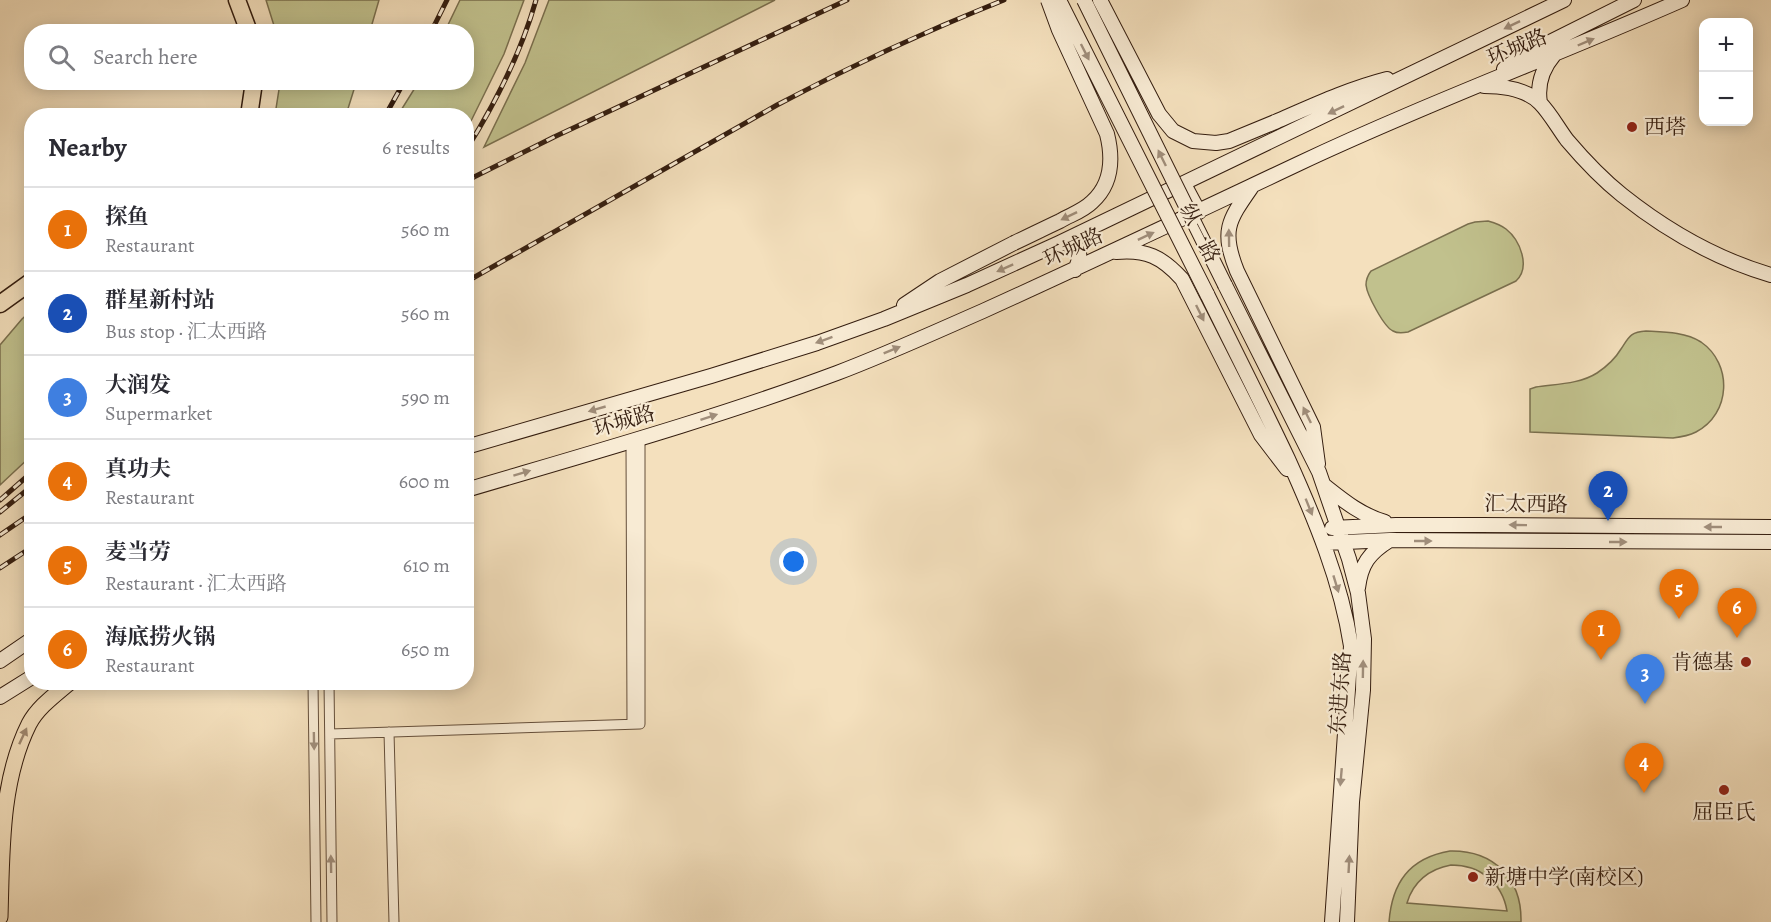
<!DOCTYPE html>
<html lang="en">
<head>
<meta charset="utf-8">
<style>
	:root { --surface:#fff; --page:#f7f7f7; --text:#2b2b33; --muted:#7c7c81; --line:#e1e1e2; --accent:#8f2418 }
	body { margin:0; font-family:Alegreya,"Noto Serif SC",serif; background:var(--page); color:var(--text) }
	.controls { position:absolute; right:18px; top:18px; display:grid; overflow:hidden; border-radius:12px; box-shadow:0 3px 15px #0003 }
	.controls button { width:54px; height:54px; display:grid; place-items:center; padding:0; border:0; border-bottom:2px solid var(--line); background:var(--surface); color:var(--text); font:30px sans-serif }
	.you { position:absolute; left:794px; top:562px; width:21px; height:21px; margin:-15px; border:4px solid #fff; border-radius:50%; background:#1a73e8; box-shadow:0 0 0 9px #1a73e833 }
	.badge { display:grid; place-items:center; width:39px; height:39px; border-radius:50%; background:var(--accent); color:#fff; font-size:20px; font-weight:700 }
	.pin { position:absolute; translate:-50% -50px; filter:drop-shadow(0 2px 3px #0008) }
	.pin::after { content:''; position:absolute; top:32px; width:21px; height:18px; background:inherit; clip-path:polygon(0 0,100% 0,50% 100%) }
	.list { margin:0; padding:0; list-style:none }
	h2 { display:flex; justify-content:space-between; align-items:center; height:78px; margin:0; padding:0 24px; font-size:26px }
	h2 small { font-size:20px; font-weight:400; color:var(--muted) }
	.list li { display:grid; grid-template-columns:39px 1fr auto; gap:18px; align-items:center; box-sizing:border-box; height:84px; padding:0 24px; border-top:2px solid var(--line) }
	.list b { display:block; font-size:22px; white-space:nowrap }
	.list p { margin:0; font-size:20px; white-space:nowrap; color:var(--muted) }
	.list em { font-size:20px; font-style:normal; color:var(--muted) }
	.icon { flex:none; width:33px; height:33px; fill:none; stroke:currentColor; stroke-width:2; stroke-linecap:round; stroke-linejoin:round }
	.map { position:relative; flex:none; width:1771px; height:922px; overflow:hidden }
	.search { position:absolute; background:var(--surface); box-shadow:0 3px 15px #0003; left:24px; top:24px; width:450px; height:66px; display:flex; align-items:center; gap:15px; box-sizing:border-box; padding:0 21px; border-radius:24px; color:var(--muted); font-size:22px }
	.panel { position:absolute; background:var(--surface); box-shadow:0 3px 15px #0003; left:24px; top:108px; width:450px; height:582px; border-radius:24px }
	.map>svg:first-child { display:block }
	.green { fill:#c1c18d; stroke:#7a6f4e; stroke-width:1.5; fill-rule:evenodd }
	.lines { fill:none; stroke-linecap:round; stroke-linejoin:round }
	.street-casing { stroke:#644e3a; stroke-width:11 }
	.secondary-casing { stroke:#341d0f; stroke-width:16 }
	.primary-casing { stroke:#341d0f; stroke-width:17 }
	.highway-casing { stroke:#341d0f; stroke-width:19 }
	.street { stroke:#f8ebd4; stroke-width:9 }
	.secondary { stroke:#f8ebd4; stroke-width:14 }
	.primary { stroke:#f4e0bd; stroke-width:15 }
	.highway { stroke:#f4e0bd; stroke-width:16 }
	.rail-casing { stroke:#341d0f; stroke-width:5 }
	.rail { stroke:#f8ebd4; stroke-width:3; stroke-dasharray:9; stroke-linecap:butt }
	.secondary-bridge-casing { stroke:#341d0f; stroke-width:16; stroke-linecap:butt }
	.secondary-bridge { stroke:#f8ebd4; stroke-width:14 }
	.oneway { fill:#a08e7b }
	.oneway2 { fill:#9e886f }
	.poi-dot { fill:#8f2418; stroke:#f8ebd4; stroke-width:2 }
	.labels { text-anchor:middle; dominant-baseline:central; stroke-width:4.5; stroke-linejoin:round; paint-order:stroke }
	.street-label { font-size:21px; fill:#341d0f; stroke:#f8ebd4 }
	.poi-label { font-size:21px; fill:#341d0f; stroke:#f8ebd4; text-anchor:start }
</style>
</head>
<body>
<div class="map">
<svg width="1771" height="922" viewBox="0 0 1771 922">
	<rect width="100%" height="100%" fill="#f4e0bd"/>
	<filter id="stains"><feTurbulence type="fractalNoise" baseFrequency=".00333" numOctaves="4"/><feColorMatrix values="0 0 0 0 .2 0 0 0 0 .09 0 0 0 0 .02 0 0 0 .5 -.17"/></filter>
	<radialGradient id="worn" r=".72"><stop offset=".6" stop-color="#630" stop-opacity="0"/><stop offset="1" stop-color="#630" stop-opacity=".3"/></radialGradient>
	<path class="green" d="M 266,0 L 379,0 L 370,31 L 276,32 Z
		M 460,0 L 524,0 L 504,54 L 472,119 L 467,128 L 466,116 L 398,115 L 418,83 L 466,82 L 466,32 L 445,31 Z
		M 549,0 L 775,0 L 484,147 L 525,63 Z
		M 280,83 L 280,82 L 356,83 L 346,115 L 275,115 Z
		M 1488,221 C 1495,223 1501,225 1506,229 C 1520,240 1531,267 1516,281 L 1408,332 C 1403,333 1398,334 1393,331 C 1384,327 1367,295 1366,285 C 1366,279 1368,275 1371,271 L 1468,224 L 1475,222 Z
		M 31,311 L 31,456 L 0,485 L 0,345 L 22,319 Z
		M 1646,331 C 1664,332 1685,332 1701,342 C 1733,364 1731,414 1696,432 C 1688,436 1681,437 1673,438 L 1530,432 L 1530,389 L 1536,387 C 1556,384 1580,384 1597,373 C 1606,367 1615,359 1621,349 C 1629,337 1630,332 1646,331 Z
		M 1450,851 C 1493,850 1522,878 1521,922 L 1389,922 C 1392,883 1409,858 1450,851 ZM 1451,865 C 1480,865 1502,882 1507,911 L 1407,903 C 1413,882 1429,869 1451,865 Z"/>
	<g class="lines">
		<defs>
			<path id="street" d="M 631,442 L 632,724
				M 313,682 L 316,922
				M 329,682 L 332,922
				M 389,732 L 394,922
				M 330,734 L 640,724 L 640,439"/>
			<path id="secondary" d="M 1504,69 L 1522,56 L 1634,0
				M 1484,86 C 1503,86 1526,89 1540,103 C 1550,113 1558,128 1567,140 C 1584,160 1602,179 1622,195 C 1666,230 1716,259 1771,275
				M 1540,103 C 1537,85 1542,69 1554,55
				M 1275,122 C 1312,106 1348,89 1387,79
				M 1184,184 L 1199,212
				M 1251,188 C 1228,221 1221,231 1237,271 L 1313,427 L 1318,464
				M 1060,243 C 1081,243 1083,252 1075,270
				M 1116,252 C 1146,249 1162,257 1182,279 L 1261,435 L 1287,469
				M 1225,285 L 1319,472 L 1349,559 L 1358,593 L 1364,639 L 1363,690 L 1352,802 L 1347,922
				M 1207,294 C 1234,349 1262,404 1288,459 C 1315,519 1341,581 1351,646 L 1332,922
				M 904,305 L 940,281 L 1014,243
				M 466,447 L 711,376 L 817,343 L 884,319 L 967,285 L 1059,243 L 1564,0
				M 1325,486 C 1344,501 1361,515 1385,522
				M 466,490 C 591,453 716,418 837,373 C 887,354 935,332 983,311 C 1089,263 1194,213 1300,163 C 1425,104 1555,56 1682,0
				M 1332,528 L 1396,525 L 1481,525 L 1771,527
				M 1323,543 L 1390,540 L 1771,542
				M 1358,588 C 1361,564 1369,553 1390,540
				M 0,661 L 32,639
				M 0,697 L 32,677"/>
			<path id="primary" d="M 0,917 C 2,853 0,782 29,724 C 38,707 55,695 70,682"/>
			<path id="highway" d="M 237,0 L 249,32
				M 249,116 L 254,82
				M 0,304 L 32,281"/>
		</defs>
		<use href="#street" class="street-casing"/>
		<use href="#secondary" class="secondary-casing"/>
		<use href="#primary" class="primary-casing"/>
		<use href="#highway" class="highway-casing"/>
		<use href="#street" class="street"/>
		<use href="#secondary" class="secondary"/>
		<use href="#primary" class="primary"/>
		<use href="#highway" class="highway"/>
		<defs>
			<path id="rail" d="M 431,32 L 447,0
				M 385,116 L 404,82
				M 466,150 C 495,104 521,53 536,0
				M 466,181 L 554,137 L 847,0
				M 466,282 L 777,105 C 851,66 926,31 1004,0
				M 0,500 L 32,472
				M 0,512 L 32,486
				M 0,535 L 32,513
				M 0,568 L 32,547"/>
		</defs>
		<use href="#rail" class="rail-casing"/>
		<use href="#rail" class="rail"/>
		<defs>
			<path id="secondary-bridge" d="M 1059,0 L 1207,294
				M 1084,0 L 1225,285
				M 1100,0 L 1159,114 L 1173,131 L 1193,141 L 1216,143 L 1229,141 L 1275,122
				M 1014,243 C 1029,236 1045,228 1060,221 C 1070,215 1083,211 1092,202 C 1112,184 1113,158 1107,134 L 1059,30 L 1048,0"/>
		</defs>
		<use href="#secondary-bridge" class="secondary-bridge-casing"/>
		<use href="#secondary-bridge" class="secondary-bridge"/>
	</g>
	<defs><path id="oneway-solid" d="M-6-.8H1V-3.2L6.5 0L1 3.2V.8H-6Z" transform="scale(1.5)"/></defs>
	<g class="oneway">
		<use href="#oneway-solid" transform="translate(1512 25) rotate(154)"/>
		<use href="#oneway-solid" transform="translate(1586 42) rotate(-23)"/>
		<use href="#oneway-solid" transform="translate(1085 52) rotate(63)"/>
		<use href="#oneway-solid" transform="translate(1336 110) rotate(154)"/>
		<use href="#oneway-solid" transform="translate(1162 158) rotate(-116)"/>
		<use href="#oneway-solid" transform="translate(1069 216) rotate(154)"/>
		<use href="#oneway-solid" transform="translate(1146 236) rotate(-25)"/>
		<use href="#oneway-solid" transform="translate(1229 238) rotate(-91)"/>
		<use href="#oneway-solid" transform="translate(1005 268) rotate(156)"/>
		<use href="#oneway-solid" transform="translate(1200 313) rotate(64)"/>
		<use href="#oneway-solid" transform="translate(824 340) rotate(160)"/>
		<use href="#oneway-solid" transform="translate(892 350) rotate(-22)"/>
		<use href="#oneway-solid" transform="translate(597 409) rotate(164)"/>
		<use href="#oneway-solid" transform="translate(1307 415) rotate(-116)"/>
		<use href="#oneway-solid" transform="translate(709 417) rotate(-18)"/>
		<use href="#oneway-solid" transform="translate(522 473) rotate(-17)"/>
		<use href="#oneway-solid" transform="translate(1309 507) rotate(68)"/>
		<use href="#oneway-solid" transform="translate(1518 525) rotate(-179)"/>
		<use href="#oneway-solid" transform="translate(1713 527) rotate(-180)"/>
		<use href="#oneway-solid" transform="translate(1423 541)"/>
		<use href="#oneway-solid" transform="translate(1618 542)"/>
		<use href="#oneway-solid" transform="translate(1336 584) rotate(73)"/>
		<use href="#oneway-solid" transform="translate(1363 669) rotate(-89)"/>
		<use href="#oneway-solid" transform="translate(314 741) rotate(89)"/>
		<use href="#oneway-solid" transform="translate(1341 777) rotate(95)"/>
		<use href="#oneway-solid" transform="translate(331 864) rotate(-91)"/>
		<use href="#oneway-solid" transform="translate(1349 864) rotate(-87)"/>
	</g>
	<use class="oneway2" href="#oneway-solid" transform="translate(23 736) rotate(-65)"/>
	<g class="poi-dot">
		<circle cx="1632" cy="127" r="6"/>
		<circle cx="1746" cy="662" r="6"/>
		<circle cx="1724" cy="790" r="6"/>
		<circle cx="1473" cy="877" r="6"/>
	</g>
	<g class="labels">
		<g class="street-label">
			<text transform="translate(1517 47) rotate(-22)">环城路</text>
			<text transform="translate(1200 233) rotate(63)">纵一路</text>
			<text transform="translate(1073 247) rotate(-25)">环城路</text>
			<text transform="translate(624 421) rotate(-16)">环城路</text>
			<text transform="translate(1526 504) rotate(1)">汇太西路</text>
			<text transform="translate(1340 693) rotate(-86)">东进东路</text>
		</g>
		<g class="poi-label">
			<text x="1644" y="127">西塔</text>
			<text x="1734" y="662" text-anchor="end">肯德基</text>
			<text x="1724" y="812" text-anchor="middle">屈臣氏</text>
			<text x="1485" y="877">新塘中学(南校区)</text>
		</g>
	</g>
	<rect width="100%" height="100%" filter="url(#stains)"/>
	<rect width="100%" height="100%" fill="url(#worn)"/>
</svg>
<div class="controls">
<button>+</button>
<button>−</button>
</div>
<div class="you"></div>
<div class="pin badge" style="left:1601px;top:660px;background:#e8710a">1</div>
<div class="pin badge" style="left:1608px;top:521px;background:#1a4fb4">2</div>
<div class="pin badge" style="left:1645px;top:704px;background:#3f7fe0">3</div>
<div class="pin badge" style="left:1644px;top:793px;background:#e8710a">4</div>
<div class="pin badge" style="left:1679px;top:619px;background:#e8710a">5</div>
<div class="pin badge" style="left:1737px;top:638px;background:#e8710a">6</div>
<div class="search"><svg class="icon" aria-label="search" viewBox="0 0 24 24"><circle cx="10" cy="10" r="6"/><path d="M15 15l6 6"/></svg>Search here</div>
<section class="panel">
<h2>Nearby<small>6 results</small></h2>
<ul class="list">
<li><span class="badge" style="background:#e8710a">1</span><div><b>探鱼</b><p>Restaurant</p></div><em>560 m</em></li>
<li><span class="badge" style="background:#1a4fb4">2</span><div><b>群星新村站</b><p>Bus stop · 汇太西路</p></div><em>560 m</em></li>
<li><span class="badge" style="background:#3f7fe0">3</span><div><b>大润发</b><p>Supermarket</p></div><em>590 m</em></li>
<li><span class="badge" style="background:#e8710a">4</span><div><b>真功夫</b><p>Restaurant</p></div><em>600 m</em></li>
<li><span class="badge" style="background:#e8710a">5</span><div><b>麦当劳</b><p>Restaurant · 汇太西路</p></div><em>610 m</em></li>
<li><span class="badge" style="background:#e8710a">6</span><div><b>海底捞火锅</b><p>Restaurant</p></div><em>650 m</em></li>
</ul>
</section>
</div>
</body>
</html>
